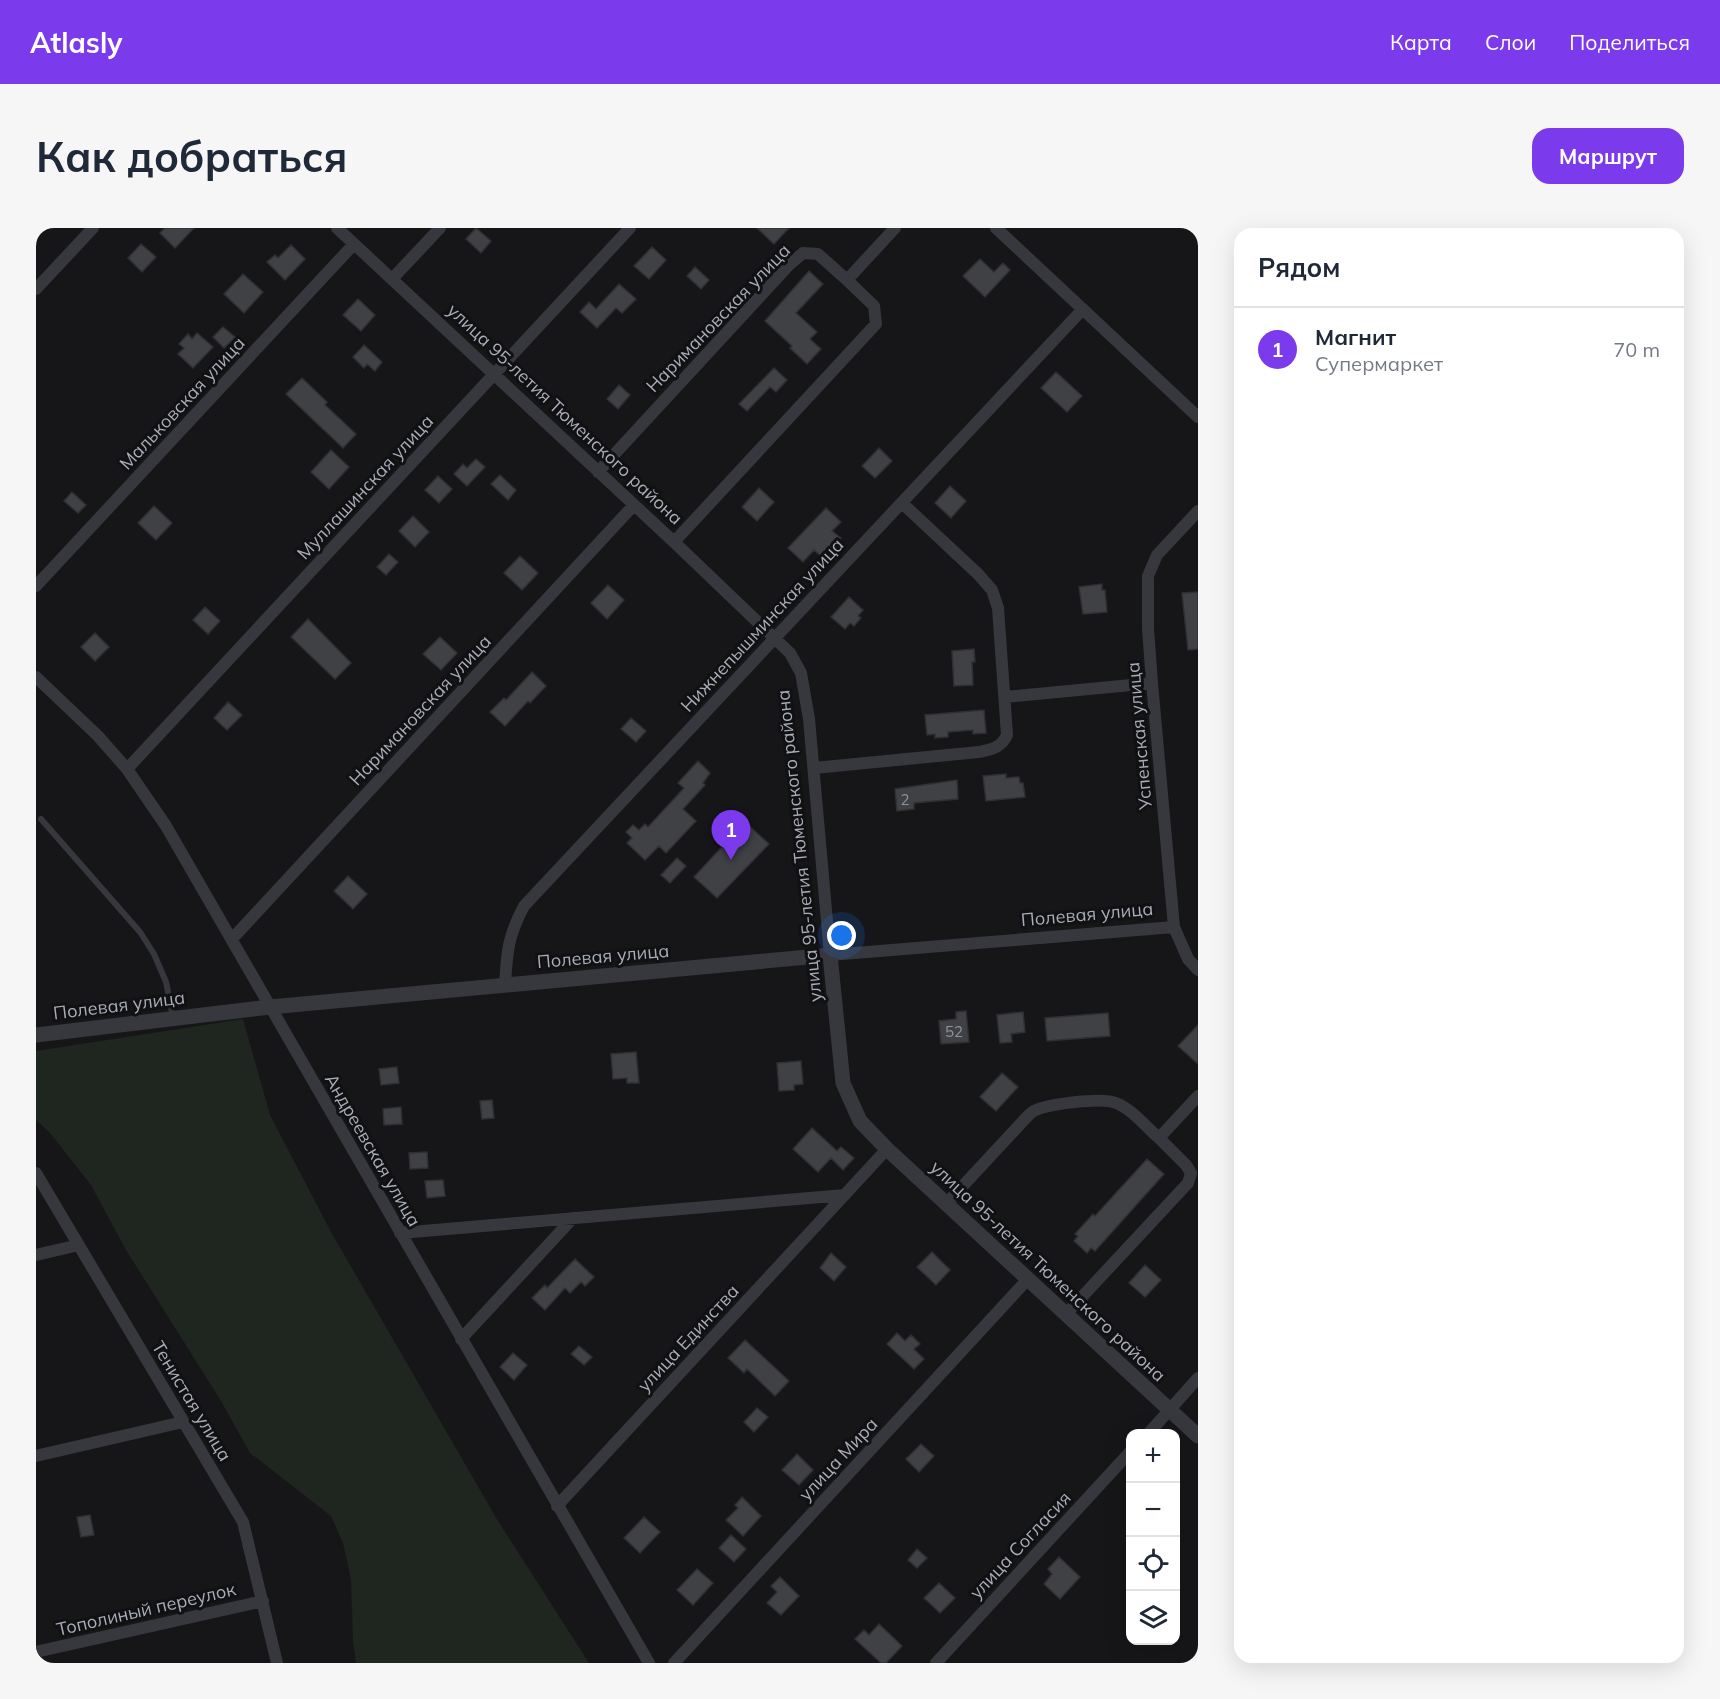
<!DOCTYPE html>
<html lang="ru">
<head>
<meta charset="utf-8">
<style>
	:root { --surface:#fff; --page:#f6f6f7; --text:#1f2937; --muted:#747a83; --line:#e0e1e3; --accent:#7c3aed }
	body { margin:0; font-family:Mulish,sans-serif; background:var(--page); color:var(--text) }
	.controls { position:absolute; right:18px; bottom:18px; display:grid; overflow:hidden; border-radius:12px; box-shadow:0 6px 24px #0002 }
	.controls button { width:54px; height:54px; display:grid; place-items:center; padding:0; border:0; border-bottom:2px solid var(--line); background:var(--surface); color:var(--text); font:30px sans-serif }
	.you { position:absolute; left:806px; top:708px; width:21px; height:21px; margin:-15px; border:4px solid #fff; border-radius:50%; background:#1a73e8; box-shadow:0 0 0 9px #1a73e833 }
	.badge { display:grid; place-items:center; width:39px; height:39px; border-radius:50%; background:var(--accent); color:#fff; font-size:20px; font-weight:700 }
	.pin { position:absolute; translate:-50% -50px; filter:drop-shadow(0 2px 3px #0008) }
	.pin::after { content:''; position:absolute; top:32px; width:21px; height:18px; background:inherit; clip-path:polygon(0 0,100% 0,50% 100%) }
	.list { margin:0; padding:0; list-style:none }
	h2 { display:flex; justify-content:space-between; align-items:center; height:78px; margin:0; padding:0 24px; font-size:26px }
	h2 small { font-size:20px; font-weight:400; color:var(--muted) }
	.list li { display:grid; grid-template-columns:39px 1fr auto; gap:18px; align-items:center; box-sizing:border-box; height:84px; padding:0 24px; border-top:2px solid var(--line) }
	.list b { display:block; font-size:22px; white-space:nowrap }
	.list p { margin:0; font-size:20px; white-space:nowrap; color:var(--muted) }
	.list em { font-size:20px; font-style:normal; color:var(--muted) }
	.icon { flex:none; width:33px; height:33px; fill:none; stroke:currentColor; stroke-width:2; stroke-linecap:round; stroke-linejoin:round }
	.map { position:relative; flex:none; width:1162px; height:1435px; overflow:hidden; border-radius:18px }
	header { display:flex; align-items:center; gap:36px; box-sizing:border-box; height:84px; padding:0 30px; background:var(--accent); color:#fff }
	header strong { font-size:28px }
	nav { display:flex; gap:33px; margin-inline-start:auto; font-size:21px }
	.intro { display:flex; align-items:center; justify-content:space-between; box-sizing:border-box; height:144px; padding:0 36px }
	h1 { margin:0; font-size:42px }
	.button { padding:15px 27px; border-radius:18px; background:var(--accent); color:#fff; font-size:21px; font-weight:700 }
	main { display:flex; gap:36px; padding:0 36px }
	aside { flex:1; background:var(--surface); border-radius:18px; box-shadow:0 6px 24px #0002 }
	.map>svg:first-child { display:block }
	.green { fill:#1e261f }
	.building { fill:#404145; stroke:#303034; stroke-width:1.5 }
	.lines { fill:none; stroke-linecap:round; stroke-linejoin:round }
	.service { stroke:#37383d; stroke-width:6 }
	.minor { stroke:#37383d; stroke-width:12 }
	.tertiary { stroke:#37383d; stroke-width:15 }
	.labels { text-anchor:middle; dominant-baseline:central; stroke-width:6; stroke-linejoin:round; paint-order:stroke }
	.number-label { font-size:15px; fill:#8e929b }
	.street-label { font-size:18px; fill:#a8adb8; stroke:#111113 }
</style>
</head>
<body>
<header>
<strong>Atlasly</strong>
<nav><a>Карта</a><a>Слои</a><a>Поделиться</a></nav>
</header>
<div class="intro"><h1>Как добраться</h1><a class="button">Маршрут</a></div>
<main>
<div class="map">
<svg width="1162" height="1435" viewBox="0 0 1162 1435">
	<rect width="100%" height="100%" fill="#161618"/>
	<path class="green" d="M 207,791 L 234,887 L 295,1004 L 462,1293 L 553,1435 L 320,1435 L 317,1413 L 315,1351 L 307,1315 L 295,1288 L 214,1225 L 185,1173 L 90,1022 L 55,957 L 14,905 L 0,892 L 0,823 Z"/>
	<path class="building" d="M 129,0 L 158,0 L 139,20 L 124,5 Z
		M 440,0 L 455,13 L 445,25 L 430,11 Z
		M 721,0 L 753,0 L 738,16 Z
		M 105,16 L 120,29 L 106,44 L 92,30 Z
		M 255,17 L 269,31 L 249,52 L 231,34 L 239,27 L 242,30 Z
		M 616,19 L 630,32 L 613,51 L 598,38 Z
		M 944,31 L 958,44 L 967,35 L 974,42 L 949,69 L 927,48 Z
		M 659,39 L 673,52 L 665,61 L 651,48 Z
		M 773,43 L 787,56 L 760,85 L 781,104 L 774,111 L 785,121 L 771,136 L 754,120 L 756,118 L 729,93 Z
		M 207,46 L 227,64 L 208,85 L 188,66 Z
		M 583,56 L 600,71 L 586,85 L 580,80 L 561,100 L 544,84 L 553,74 L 560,81 Z
		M 322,71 L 339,87 L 325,103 L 307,87 Z
		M 187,99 L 199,109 L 188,120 L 177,109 Z
		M 161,105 L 177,119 L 157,140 L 142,126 L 148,120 L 143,116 L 152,106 L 156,111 Z
		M 328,117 L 346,134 L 339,143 L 331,136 L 328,140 L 317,129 Z
		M 738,140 L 751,152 L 740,164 L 734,159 L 711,183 L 703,176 Z
		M 1020,144 L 1046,168 L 1031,184 L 1005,160 Z
		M 266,150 L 291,174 L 289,177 L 320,206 L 307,220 L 250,166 Z
		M 583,157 L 594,167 L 582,181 L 571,171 Z
		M 843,220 L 856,233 L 839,250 L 826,238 Z
		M 295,222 L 313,239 L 293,261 L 275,244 Z
		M 440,231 L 449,239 L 431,258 L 418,246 L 427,236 L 431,240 Z
		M 464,247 L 480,262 L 472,272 L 455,256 Z
		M 402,248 L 416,261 L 403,275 L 389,262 Z
		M 914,258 L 930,273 L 915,290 L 899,275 Z
		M 723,260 L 738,274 L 721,293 L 706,279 Z
		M 36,264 L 50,277 L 42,285 L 28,273 Z
		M 118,278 L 136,295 L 120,312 L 102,295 Z
		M 790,280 L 805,294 L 796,303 L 805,310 L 787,330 L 778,322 L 767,334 L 752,320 Z
		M 377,288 L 393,304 L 379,319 L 363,303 Z
		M 353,326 L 362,334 L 350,347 L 341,339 Z
		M 484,328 L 502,345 L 486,362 L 468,345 Z
		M 1066,356 L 1066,362 L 1069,362 L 1071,384 L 1047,386 L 1043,359 Z
		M 572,357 L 588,372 L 571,391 L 555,375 Z
		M 1162,364 L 1162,421 L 1152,422 L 1146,365 Z
		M 813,369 L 827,382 L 822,388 L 825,390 L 818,398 L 814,395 L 809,401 L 795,389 Z
		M 169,379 L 184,393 L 172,406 L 157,392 Z
		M 272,391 L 315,435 L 299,451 L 255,409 Z
		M 59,405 L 73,419 L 59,433 L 45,419 Z
		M 404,409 L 421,425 L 405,442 L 387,426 Z
		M 938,421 L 939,434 L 936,434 L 937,457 L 918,458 L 916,423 Z
		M 496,444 L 510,458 L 494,475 L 492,473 L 469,498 L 454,484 L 468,470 L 470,472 Z
		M 192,474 L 206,487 L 191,502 L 178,490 Z
		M 948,482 L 950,505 L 937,506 L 937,502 L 912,504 L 912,509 L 899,510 L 899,506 L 891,507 L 889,487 Z
		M 595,490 L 610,503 L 600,514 L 585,501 Z
		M 662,533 L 674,545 L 667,555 L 669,557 L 647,581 L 660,593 L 630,625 L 623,618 L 609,632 L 591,615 L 596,610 L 590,604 L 597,597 L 603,602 L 609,596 L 612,599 L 648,560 L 642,555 Z
		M 970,546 L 970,550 L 983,549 L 984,555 L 987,555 L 989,569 L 950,573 L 947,548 Z
		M 921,552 L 922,571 L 878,575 L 878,581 L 861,583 L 859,561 Z
		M 709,594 L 733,616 L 681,670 L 658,649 Z
		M 641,630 L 650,638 L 634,655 L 625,647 Z
		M 312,648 L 331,666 L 317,681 L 298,663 Z
		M 930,783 L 933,814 L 905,816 L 903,793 L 920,791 L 920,784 Z
		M 987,784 L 989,804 L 975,806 L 976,814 L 964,815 L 961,787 Z
		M 1072,785 L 1074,808 L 1011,813 L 1009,790 Z
		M 1162,797 L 1162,836 L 1142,818 Z
		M 600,824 L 603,855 L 591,855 L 591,850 L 577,851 L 575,826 Z
		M 765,833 L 767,856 L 758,857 L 758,862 L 743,863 L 741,835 Z
		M 361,839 L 363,855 L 345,857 L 343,841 Z
		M 966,845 L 982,859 L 960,883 L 944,869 Z
		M 456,872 L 458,890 L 446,891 L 444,873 Z
		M 365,879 L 366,896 L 348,897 L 347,881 Z
		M 776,900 L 801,923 L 805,919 L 818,930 L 807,942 L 795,930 L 782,944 L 757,921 Z
		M 391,924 L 392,940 L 374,941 L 373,925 Z
		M 1111,931 L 1128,946 L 1059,1023 L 1055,1020 L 1051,1025 L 1038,1013 L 1042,1008 L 1039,1006 L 1057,986 L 1059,988 Z
		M 407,952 L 409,968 L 391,970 L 389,953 Z
		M 896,1024 L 914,1042 L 900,1057 L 881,1039 Z
		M 795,1025 L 810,1039 L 798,1053 L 784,1040 Z
		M 539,1031 L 558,1049 L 549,1058 L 545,1054 L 534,1065 L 529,1060 L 509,1082 L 496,1070 L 509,1057 L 511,1060 Z
		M 1109,1037 L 1125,1052 L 1109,1069 L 1093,1055 Z
		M 861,1105 L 869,1113 L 875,1107 L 884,1116 L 878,1121 L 888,1131 L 878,1141 L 851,1116 Z
		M 709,1112 L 753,1153 L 739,1168 L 711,1141 L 708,1145 L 692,1130 Z
		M 543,1118 L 556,1129 L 548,1137 L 535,1126 Z
		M 477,1125 L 491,1137 L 478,1152 L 464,1139 Z
		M 721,1180 L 732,1189 L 718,1204 L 708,1194 Z
		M 885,1216 L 898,1228 L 883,1244 L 870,1231 Z
		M 761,1226 L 777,1242 L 763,1257 L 746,1242 Z
		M 706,1269 L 725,1288 L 707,1308 L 690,1292 L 702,1280 L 699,1277 Z
		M 54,1287 L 58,1307 L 45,1309 L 41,1289 Z
		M 608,1289 L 624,1304 L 604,1325 L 588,1310 Z
		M 695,1307 L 710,1321 L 698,1334 L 683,1320 Z
		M 881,1321 L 891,1330 L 881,1340 L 872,1332 Z
		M 1023,1329 L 1044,1349 L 1024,1371 L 1008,1356 L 1016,1346 L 1012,1341 Z
		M 661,1341 L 677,1355 L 657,1377 L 641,1362 Z
		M 744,1349 L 763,1368 L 745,1387 L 731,1375 L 741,1364 L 735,1358 Z
		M 903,1355 L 919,1370 L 904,1385 L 888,1370 Z
		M 843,1396 L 866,1418 L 850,1435 L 845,1435 L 819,1411 L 828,1402 L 833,1407 Z"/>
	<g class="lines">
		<path class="service" d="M 5,591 L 104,704 L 118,726 L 130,754 L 137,789"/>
		<path class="minor" d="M 301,0 L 638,314 L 754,425 L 765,445 L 773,491 L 794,727 L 1138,699
			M 960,0 L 1162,189
			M 356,51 L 404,0
			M 0,61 L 57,0
			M 562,244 L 753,37 L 767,25 L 782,26 L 811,52
			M 1162,283 L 1121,327 L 1112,348 L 1112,401 L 1116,455 L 1138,699 L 1152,731 L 1162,742
			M 638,314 L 840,96 L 838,78 L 811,52 L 859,0
			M 0,358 L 318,16
			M 0,449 L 62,508 L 91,541 L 130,598 L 613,1435
			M 969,469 L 1116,455
			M 778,540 L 943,524 C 956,521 965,520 971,507 L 962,380 L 956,362 L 942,346 L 866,275
			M 91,541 L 594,0
			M 196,711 L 598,277
			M 469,757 C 471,723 472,708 488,678 L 1047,81
			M 0,945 L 207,1294 L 241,1435
			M 910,976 L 988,892 C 991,889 994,885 998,883 C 1010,876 1067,869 1080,875 C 1096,881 1110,899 1123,910
			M 364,1005 L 809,967
			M 0,1027 L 43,1017
			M 1030,1086 L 1152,955 L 1155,945 L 1150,937 L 1123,910 L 1162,868
			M 425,1111 L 537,990
			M 1112,1206 L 1162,1150
			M 0,1228 L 147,1194
			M 521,1278 L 851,921
			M 0,1424 L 227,1373
			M 638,1435 L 992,1051
			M 900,1435 L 1094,1224"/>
		<path class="tertiary" d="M 0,807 L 234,779 L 794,727 L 807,855 L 824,893 L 851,921 L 1162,1208"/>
	</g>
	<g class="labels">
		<g class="number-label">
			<text x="869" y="571">2</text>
			<text x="918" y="803">52</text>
		</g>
		<g class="street-label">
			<text transform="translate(682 90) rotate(-46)">Наримановская улица</text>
			<text transform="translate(146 175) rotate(-47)">Мальковская улица</text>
			<text transform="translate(529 186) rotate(43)">улица 95-летия Тюменского района</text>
			<text transform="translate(329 259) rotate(-47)">Муллашинская улица</text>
			<text transform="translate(726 397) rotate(-47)">Нижнепышминская улица</text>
			<text transform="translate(384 482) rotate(-47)">Наримановская улица</text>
			<text transform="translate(1103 508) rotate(-95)">Успенская улица</text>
			<text transform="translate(763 618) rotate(-96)">улица 95-летия Тюменского района</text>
			<text transform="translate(1051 686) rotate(-5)">Полевая улица</text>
			<text transform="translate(567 728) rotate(-5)">Полевая улица</text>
			<text transform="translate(83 777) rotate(-7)">Полевая улица</text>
			<text transform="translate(337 922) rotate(60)">Андреевская улица</text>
			<text transform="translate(1012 1043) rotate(43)">улица 95-летия Тюменского района</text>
			<text transform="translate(652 1110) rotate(-47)">улица Единства</text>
			<text transform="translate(156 1173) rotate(59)">Тенистая улица</text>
			<text transform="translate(802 1231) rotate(-47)">улица Мира</text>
			<text transform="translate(984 1317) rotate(-47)">улица Согласия</text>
			<text transform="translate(110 1381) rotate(-13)">Тополиный переулок</text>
		</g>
	</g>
</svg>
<div class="controls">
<button>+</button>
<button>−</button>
<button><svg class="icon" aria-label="locate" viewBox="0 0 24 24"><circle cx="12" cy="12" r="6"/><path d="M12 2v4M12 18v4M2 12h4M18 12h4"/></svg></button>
<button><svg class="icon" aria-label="layers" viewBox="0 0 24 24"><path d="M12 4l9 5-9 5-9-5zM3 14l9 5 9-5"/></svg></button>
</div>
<div class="you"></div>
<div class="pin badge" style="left:695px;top:632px">1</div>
</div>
<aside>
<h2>Рядом<small></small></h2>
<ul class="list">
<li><span class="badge">1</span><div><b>Магнит</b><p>Супермаркет</p></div><em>70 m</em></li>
</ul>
</aside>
</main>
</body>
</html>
